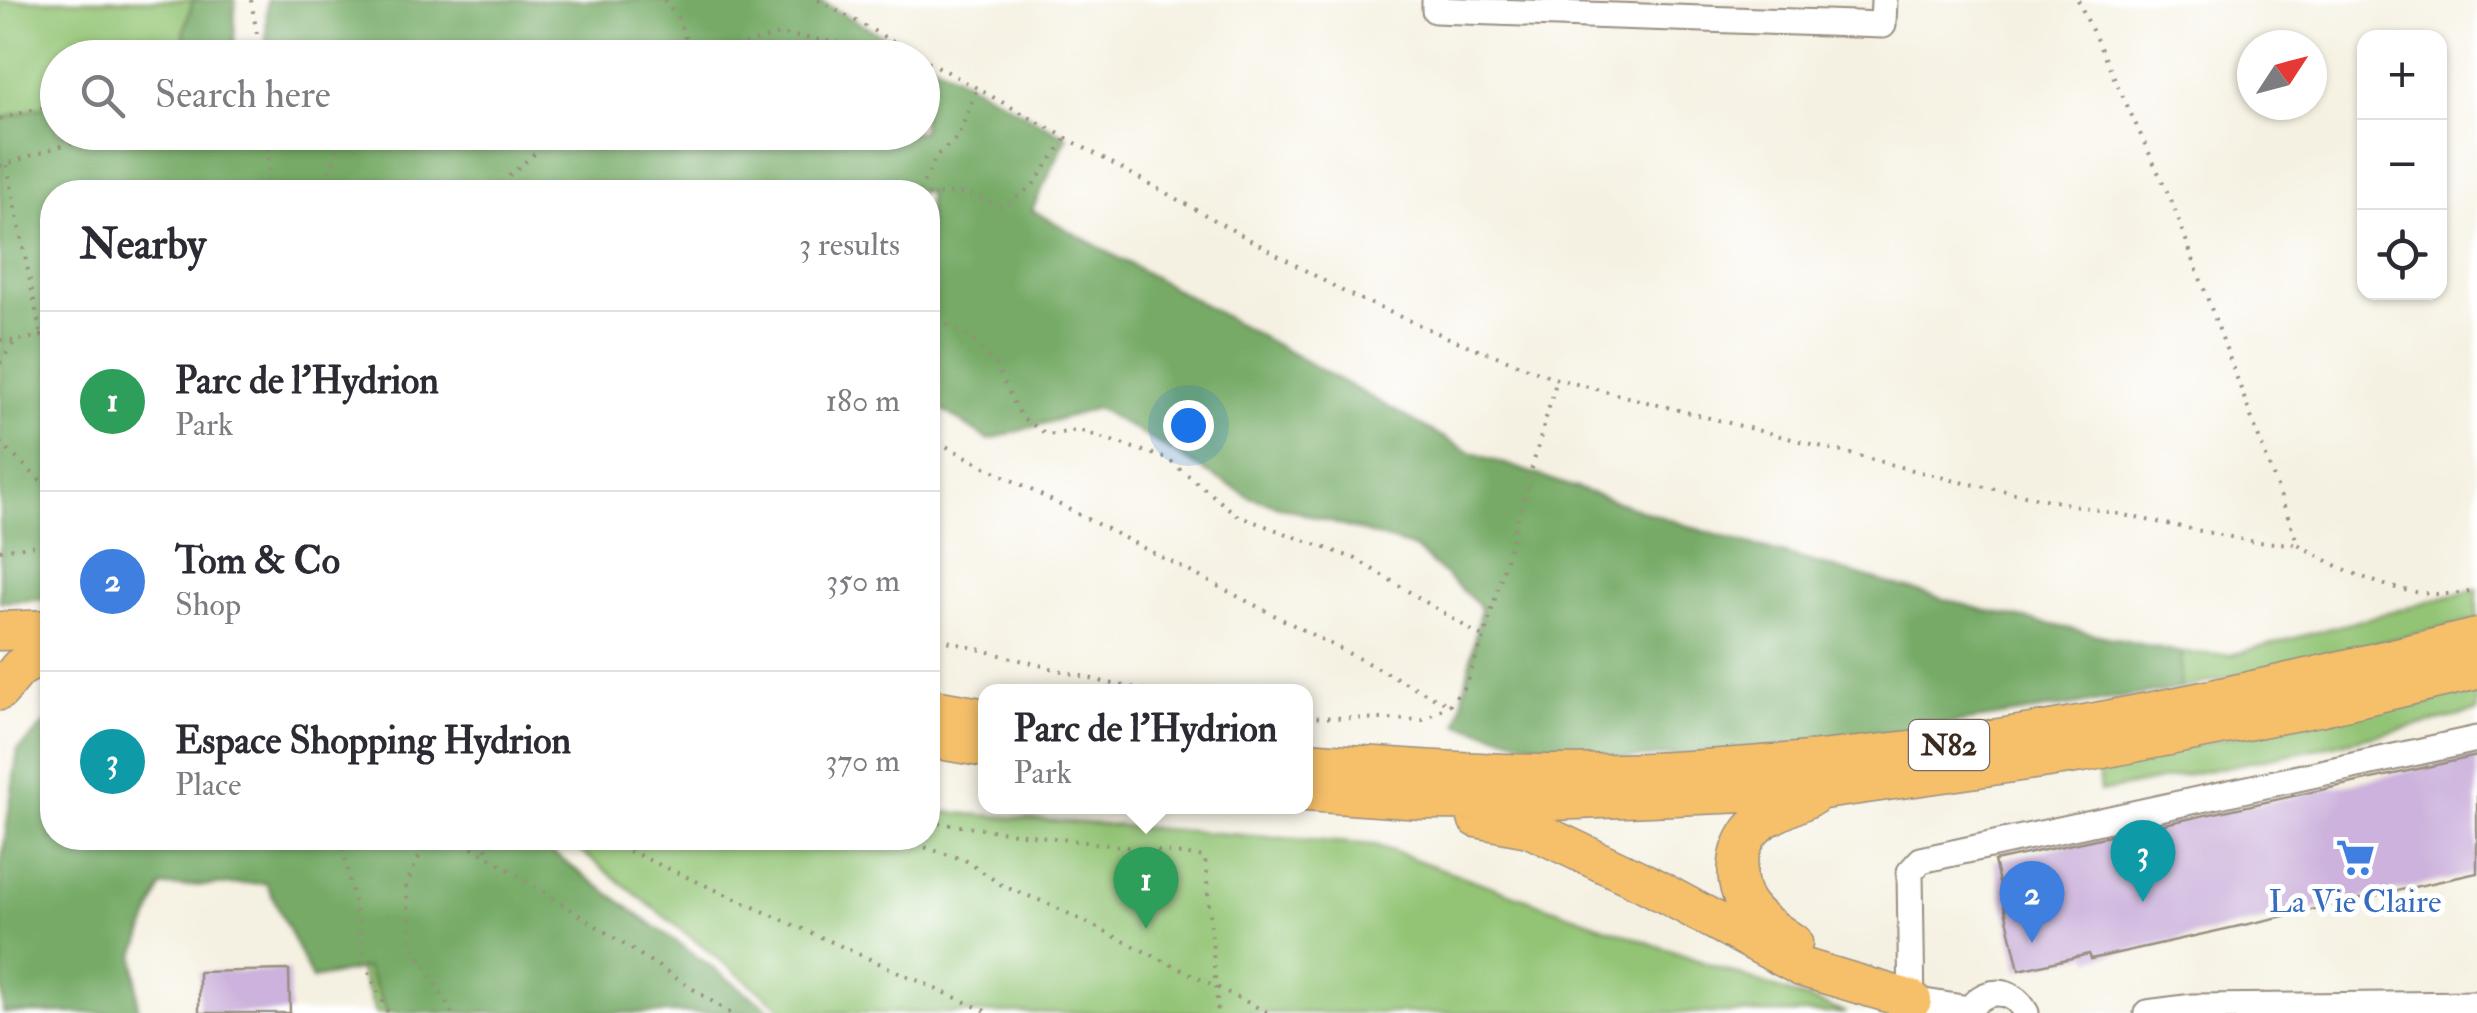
<!DOCTYPE html>
<html lang="en">
<head>
<meta charset="utf-8">
<style>
	:root { --surface:#fff; --page:#f2f2f3; --text:#2b2b33; --muted:#7c7c81; --line:#e1e1e2; --accent:#c8321e }
	body { margin:0; font-family:"IM FELL Double Pica",serif; background:var(--page); color:var(--text) }
	.controls { position:absolute; right:30px; top:30px; display:grid; overflow:hidden; border-radius:20px; box-shadow:0 2px 8px #0004 }
	.controls button { width:90px; height:90px; display:grid; place-items:center; padding:0; border:0; border-bottom:2px solid var(--line); background:var(--surface); color:var(--text); font:50px sans-serif }
	.compass { position:absolute; left:2237px; top:30px; width:90px; height:90px; border-radius:50%; background:var(--surface); box-shadow:0 2px 8px #0004; rotate:54deg }
	.you { position:absolute; left:1188px; top:425px; width:35px; height:35px; margin:-25px; border:8px solid #fff; border-radius:50%; background:#1a73e8; box-shadow:0 0 0 15px #1a73e833 }
	.badge { display:grid; place-items:center; width:65px; height:65px; border-radius:50%; background:var(--accent); color:#fff; font-size:32px; font-weight:700 }
	.pin { position:absolute; translate:-50% -82px; filter:drop-shadow(0 2px 5px #0008) }
	.pin::after { content:''; position:absolute; top:52px; width:35px; height:30px; background:inherit; clip-path:polygon(0 0,100% 0,50% 100%) }
	.popup { position:absolute; left:978px; top:684px; width:335px; height:130px; box-sizing:border-box; display:grid; place-content:center; border-radius:20px; background:var(--surface); filter:drop-shadow(0 2px 8px #0005); font-size:32px; white-space:nowrap; color:var(--muted) }
	.popup b { font-size:38px; color:var(--text) }
	.popup::after { content:''; position:absolute; left:50%; top:100%; margin-left:-20px; border:20px solid transparent; border-top-color:var(--surface) }
	.list { margin:0; padding:0; list-style:none }
	h2 { display:flex; justify-content:space-between; align-items:center; height:130px; margin:0; padding:0 40px; font-size:42px }
	h2 small { font-size:32px; font-weight:400; color:var(--muted) }
	.list li { display:grid; grid-template-columns:65px 1fr auto; gap:30px; align-items:center; box-sizing:border-box; height:180px; padding:0 40px; border-top:2px solid var(--line) }
	.list b { display:block; font-size:38px; white-space:nowrap }
	.list p { margin:0; font-size:32px; white-space:nowrap; color:var(--muted) }
	.list em { font-size:32px; font-style:normal; color:var(--muted) }
	.icon { flex:none; width:55px; height:55px; fill:none; stroke:currentColor; stroke-width:2; stroke-linecap:round; stroke-linejoin:round }
	.map { position:relative; flex:none; width:2477px; height:1013px; overflow:hidden }
	.search { position:absolute; background:var(--surface); box-shadow:0 2px 8px #0004; left:40px; top:40px; width:900px; height:110px; display:flex; align-items:center; gap:25px; box-sizing:border-box; padding:0 35px; border-radius:55px; color:var(--muted); font-size:38px }
	.panel { position:absolute; background:var(--surface); box-shadow:0 2px 8px #0004; left:40px; top:180px; width:900px; height:670px; border-radius:40px }
	.map>svg:first-child { display:block }
	.green { fill:#93c474; stroke:#677749; stroke-width:2.5 }
	.forest { fill:#76aa66; stroke:#586a42; stroke-width:2.5 }
	.building { fill:#ccb2dc }
	.lines { fill:none; stroke-linecap:round; stroke-linejoin:round }
	.minor-casing { stroke:#988e80; stroke-width:29 }
	.highway-casing { stroke:#988e80; stroke-width:41 }
	.path { stroke:#988e80; stroke-width:4; stroke-dasharray:2.5 8; stroke-linecap:butt }
	.minor { stroke:#fff; stroke-width:25 }
	.highway { stroke:#f6c06b; stroke-width:38 }
	.labels { text-anchor:middle; dominant-baseline:central; stroke-width:10; stroke-linejoin:round; paint-order:stroke }
	.shield { fill:#fff; stroke:#766a62; stroke-width:2.5 }
	.shield-label { font-size:30px; font-weight:bold; fill:#3b2a1e }
	.shop-label { font-size:32px; fill:#366cbe; stroke:#fff }
</style>
</head>
<body>
<div class="map">
<svg width="2477" height="1013" viewBox="0 0 2477 1013">
	<rect width="100%" height="100%" fill="#fff"/>
	<filter id="ink" filterUnits="userSpaceOnUse"><feTurbulence type="fractalNoise" baseFrequency=".01" numOctaves="2"/><feDisplacementMap in="SourceGraphic" scale="20" xChannelSelector="R" yChannelSelector="G"/><feConvolveMatrix kernelMatrix="1 2 1 2 8 2 1 2 1" color-interpolation-filters="sRGB"/></filter>
	<filter id="wash" filterUnits="userSpaceOnUse"><feTurbulence type="fractalNoise" baseFrequency=".0048" numOctaves="4" result="noise"/><feDisplacementMap in="SourceGraphic" scale="40" xChannelSelector="R" yChannelSelector="G"/><feGaussianBlur stdDeviation="2.25" result="paint"/><feColorMatrix in="noise" values="0 0 0 0 0 0 0 0 0 0 0 0 0 0 0 0 0 1.4 0 .05"/><feComposite in="paint" operator="in"/></filter>
	<g filter="url(#wash)">
		<rect width="100%" height="100%" fill="#f5f1e2"/>
		<path class="green" d="M 0,0 L 193,0 L 184,32 L 187,57 L 58,58 L 57,103 L 0,119 Z
			M 2477,589 L 2477,620 L 2180,689 L 2182,653 L 2231,655 Z
			M 2477,684 L 2477,712 L 2320,748 L 2100,792 L 2098,766 Z
			M 928,811 L 1375,845 L 1846,1013 L 788,1013 L 564,838 L 928,838 Z
			M 367,968 L 388,1013 L 376,1013 L 359,969 Z"/>
		<path class="forest" d="M 193,0 L 235,0 L 234,50 L 266,49 L 267,0 L 818,0 L 1067,137 L 1032,210 L 1470,452 L 1706,532 L 1983,610 L 2182,653 L 2180,689 L 1802,746 L 1597,761 L 1458,724 L 1481,607 L 1415,548 L 1250,497 L 1097,408 L 988,440 L 928,400 L 928,192 L 52,192 L 52,599 L 0,602 L 0,119 L 57,103 L 58,132 L 922,132 L 922,58 L 187,58 L 184,32 Z
			M 52,717 L 52,838 L 532,838 L 775,1013 L 388,1013 L 366,968 L 312,979 L 266,883 L 161,887 L 135,955 L 138,1013 L 3,1013 L 0,872 L 18,750 Z"/>
		<g id="blocks">
			<path class="building" d="M 2477,756 L 2477,873 L 2091,959 L 2089,954 L 2019,970 L 1994,861 Z
				M 289,970 L 290,1013 L 199,1013 L 199,972 Z"/>
		</g>
	</g>
	<g filter="url(#ink)">
		<use href="#blocks" fill-opacity="0" stroke="#988e80" stroke-width="2.5"/>
		<g class="lines">
			<defs>
				<path id="minor" d="M 1435,0 L 1435,10 L 1883,25 L 1884,0
					M 1912,1000 L 1969,1009
					M 1912,1013 L 1910,872 L 1921,860 L 2477,739
					M 1968,1013 C 1981,987 2012,986 2026,1013
					M 2147,1013 L 2193,1007 L 2477,1004"/>
				<path id="highway" d="M 0,631 L 52,629
					M 0,691 L 19,668 L 52,651
					M 928,708 L 986,718
					M 928,738 L 986,748
					M 1306,761 C 1387,767 1468,773 1548,774 C 1684,774 1822,762 1957,744 C 2132,721 2305,679 2477,638
					M 1306,792 L 1422,800 L 1551,801 L 1824,790 L 2082,753 L 2318,707 L 2477,670
					M 1477,818 L 1529,828 L 1645,883 L 1801,967 L 1912,1000
					M 1793,943 C 1777,932 1757,920 1746,903 C 1730,877 1737,837 1763,820 C 1778,811 1796,804 1812,796"/>
			</defs>
			<use href="#minor" class="minor-casing"/>
			<use href="#highway" class="highway-casing"/>
			<path class="path" d="M 251,0 L 261,58
				M 664,0 L 678,18 L 692,58
				M 818,0 L 1346,293 L 1449,338 L 1557,379 L 1956,481 L 2255,542 L 2298,544
				M 2078,0 L 2172,202 L 2298,544 C 2347,574 2418,607 2477,589
				M 212,58 L 233,50 L 259,49 L 253,58
				M 694,58 L 780,34 L 853,45 L 902,46
				M 0,119 L 58,103
				M 7,165 L 41,336
				M 0,166 L 104,132
				M 268,192 L 269,132
				M 323,192 L 344,132
				M 495,192 L 508,177 L 559,132
				M 919,192 L 937,155 L 958,137 L 978,86
				M 928,195 L 967,193 L 1004,207 L 1033,185 L 1067,137
				M 928,315 L 969,336 L 995,364 L 1021,417 L 1048,435 L 1078,430 L 1168,459 L 1238,516 L 1356,559 L 1484,638
				M 0,340 L 15,341
				M 0,363 L 15,341 L 41,336 L 52,340
				M 928,437 L 1449,705
				M 0,443 L 52,491
				M 0,550 L 52,543
				M 928,636 L 1108,683 L 1158,692
				M 1306,717 L 1423,720 L 1449,705 L 1465,686 L 1484,638 L 1557,379
				M 928,822 L 1205,857 L 1218,1013
				M 341,838 L 367,968 L 388,1013
				M 428,838 L 406,885 L 412,943 L 452,1013
				M 453,838 L 491,858 L 730,1013
				M 481,838 L 491,858
				M 600,838 L 990,1013
				M 895,838 L 965,860 L 1003,886 L 1049,904 L 1269,1013"/>
			<use href="#minor" class="minor"/>
			<use href="#highway" class="highway"/>
		</g>
	</g>
	<defs>
		<symbol id="supermarket-bare" viewBox="-9 -9 18 18"><path d="M-6-5.5h2.5l.6 2H6L4.5 2H-2.5L-4.4-4H-6ZM-1.5 3.2a1.3 1.3 0 1 0 .1 0ZM3 3.2a1.3 1.3 0 1 0 .1 0Z" fill="#3f7fe0" stroke="#fff" stroke-width="2.5" paint-order="stroke"/></symbol>
	</defs>
	<g fill-rule="evenodd">
		<use href="#supermarket-bare" x="2328" y="830" width="55" height="55"/>
	</g>
	<g class="labels">
		<rect class="shield" x="1909" y="720" width="80" height="50" rx="8"/>
		<g class="shield-label">
			<text x="1949" y="745">N82</text>
		</g>
		<g class="shop-label">
			<text x="2355" y="902">La Vie Claire</text>
		</g>
	</g>
</svg>
<div class="controls">
<button>+</button>
<button>−</button>
<button><svg class="icon" aria-label="locate" viewBox="0 0 24 24"><circle cx="12" cy="12" r="6"/><path d="M12 2v4M12 18v4M2 12h4M18 12h4"/></svg></button>
</div>
<svg class="compass" viewBox="-18 -18 36 36"><path d="M0-13l5 13h-10z" fill="#e53935"/><path d="M0 13l5-13h-10z" fill="#7c7c81"/></svg>
<div class="you"></div>
<div class="pin badge" style="left:1146px;top:929px;background:#2e9e5b">1</div>
<div class="popup"><b>Parc de l'Hydrion</b>Park</div>
<div class="pin badge" style="left:2032px;top:943px;background:#3f7fe0">2</div>
<div class="pin badge" style="left:2143px;top:902px;background:#0f9aa8">3</div>
<div class="search"><svg class="icon" aria-label="search" viewBox="0 0 24 24"><circle cx="10" cy="10" r="6"/><path d="M15 15l6 6"/></svg>Search here</div>
<section class="panel">
<h2>Nearby<small>3 results</small></h2>
<ul class="list">
<li><span class="badge" style="background:#2e9e5b">1</span><div><b>Parc de l'Hydrion</b><p>Park</p></div><em>180 m</em></li>
<li><span class="badge" style="background:#3f7fe0">2</span><div><b>Tom &amp; Co</b><p>Shop</p></div><em>350 m</em></li>
<li><span class="badge" style="background:#0f9aa8">3</span><div><b>Espace Shopping Hydrion</b><p>Place</p></div><em>370 m</em></li>
</ul>
</section>
</div>
</body>
</html>
